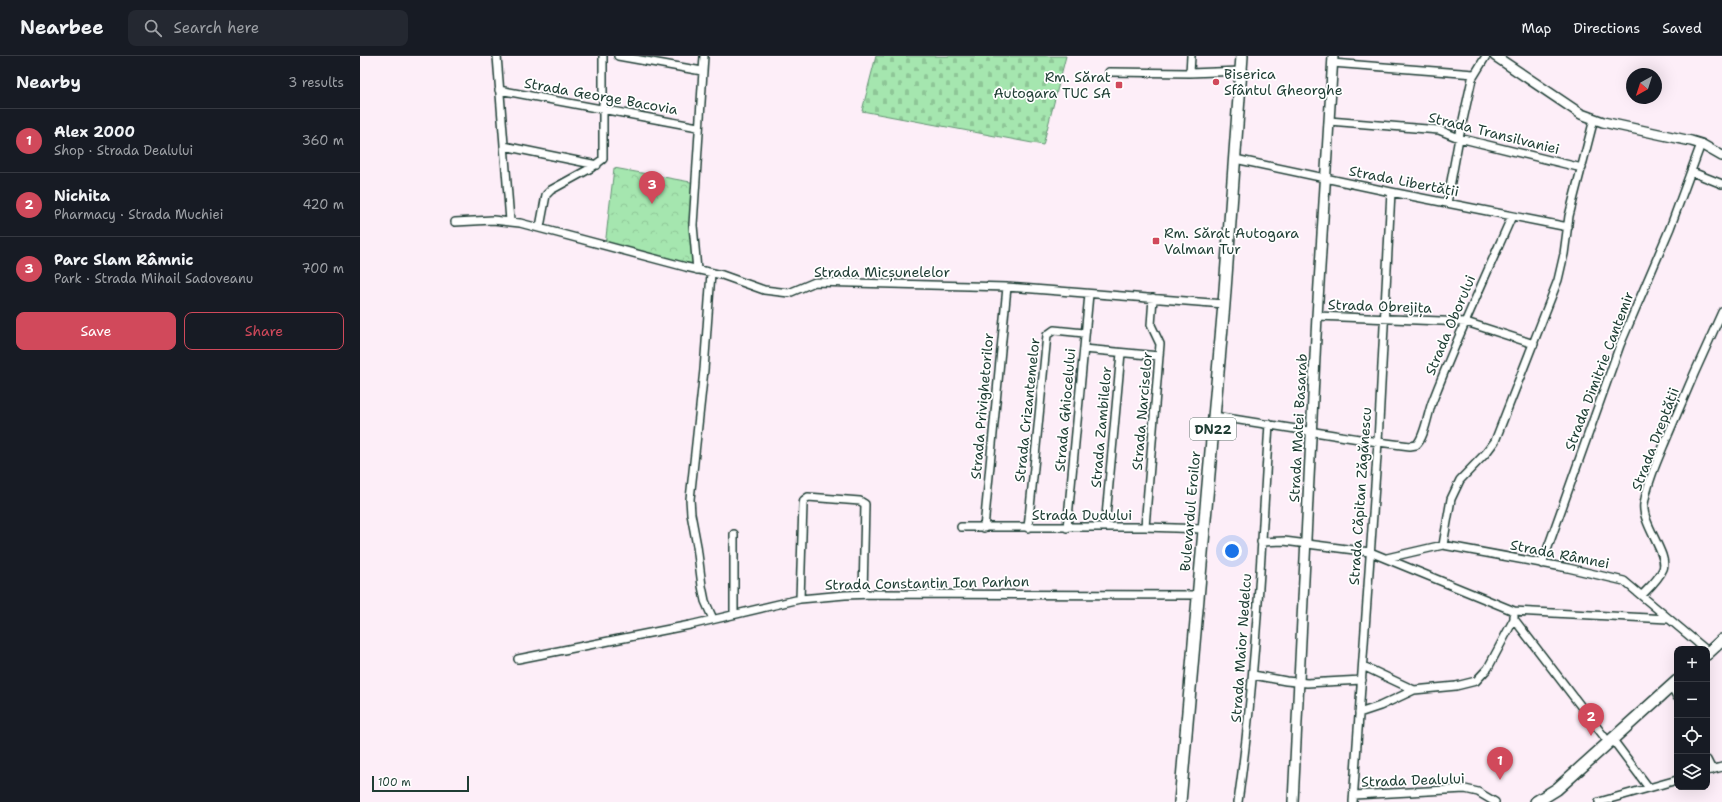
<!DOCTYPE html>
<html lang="en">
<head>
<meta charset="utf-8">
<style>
	:root { --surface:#171b24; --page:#242831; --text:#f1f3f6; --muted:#9ea1a6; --line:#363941; --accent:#d1495b }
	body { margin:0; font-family:"Shantell Sans",sans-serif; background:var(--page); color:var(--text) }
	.controls { position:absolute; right:12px; bottom:12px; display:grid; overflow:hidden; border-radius:8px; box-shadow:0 4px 16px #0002 }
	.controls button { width:36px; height:36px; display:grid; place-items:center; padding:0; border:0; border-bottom:1px solid var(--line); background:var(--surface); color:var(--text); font:20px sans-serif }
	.compass { position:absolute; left:1266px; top:12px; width:36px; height:36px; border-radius:50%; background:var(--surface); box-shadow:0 4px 16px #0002; rotate:219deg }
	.scale { position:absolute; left:12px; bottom:10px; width:97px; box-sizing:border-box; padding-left:4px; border:2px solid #1f3d34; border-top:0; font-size:11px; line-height:14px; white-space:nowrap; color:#1f3d34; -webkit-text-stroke:3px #fff; paint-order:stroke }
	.you { position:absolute; left:872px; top:495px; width:14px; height:14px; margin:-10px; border:3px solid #fff; border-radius:50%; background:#1a73e8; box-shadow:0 0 0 6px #1a73e833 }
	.badge { display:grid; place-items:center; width:26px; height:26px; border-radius:50%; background:var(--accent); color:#fff; font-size:13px; font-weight:700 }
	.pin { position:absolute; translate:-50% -33px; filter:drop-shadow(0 1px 2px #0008) }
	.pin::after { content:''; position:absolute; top:21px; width:14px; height:12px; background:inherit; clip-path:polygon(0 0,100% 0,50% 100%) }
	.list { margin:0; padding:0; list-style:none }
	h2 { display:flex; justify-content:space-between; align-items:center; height:52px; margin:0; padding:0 16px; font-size:17px }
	h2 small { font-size:13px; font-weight:400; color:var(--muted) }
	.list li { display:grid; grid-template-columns:26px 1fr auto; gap:12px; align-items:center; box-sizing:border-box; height:64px; padding:0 16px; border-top:1px solid var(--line) }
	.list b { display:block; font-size:15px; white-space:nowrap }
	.list p { margin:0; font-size:13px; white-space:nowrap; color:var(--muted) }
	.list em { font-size:13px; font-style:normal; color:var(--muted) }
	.actions { display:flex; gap:8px; padding:12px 16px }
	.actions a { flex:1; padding:9px 0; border:1px solid var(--accent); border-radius:8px; text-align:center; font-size:14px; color:var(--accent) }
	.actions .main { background:var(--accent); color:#fff }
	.icon { flex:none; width:22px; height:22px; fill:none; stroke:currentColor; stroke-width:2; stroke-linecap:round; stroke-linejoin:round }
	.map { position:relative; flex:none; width:1362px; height:746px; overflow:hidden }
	header { display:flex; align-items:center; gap:24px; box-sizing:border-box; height:56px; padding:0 20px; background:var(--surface); border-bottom:1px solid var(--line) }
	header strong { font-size:19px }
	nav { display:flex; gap:22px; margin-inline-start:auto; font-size:14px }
	.search { width:280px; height:36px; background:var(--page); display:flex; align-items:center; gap:10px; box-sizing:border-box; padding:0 14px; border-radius:8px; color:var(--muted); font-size:15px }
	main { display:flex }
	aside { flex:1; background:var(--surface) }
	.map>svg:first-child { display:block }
	.cemetery { fill:url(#cemetery-stones); stroke:#629272 }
	.park { fill:url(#park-crowns); stroke:#629272 }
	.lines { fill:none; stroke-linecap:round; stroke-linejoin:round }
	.minor-casing { stroke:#1f3d34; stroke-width:10 }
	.tertiary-casing { stroke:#1f3d34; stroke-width:12 }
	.primary-casing { stroke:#1f3d34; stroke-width:14 }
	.minor { stroke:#fff; stroke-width:7 }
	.tertiary { stroke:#fff; stroke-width:9 }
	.primary { stroke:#fff; stroke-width:11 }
	.poi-dot { fill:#d1495b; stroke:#fff; stroke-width:1.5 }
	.labels { text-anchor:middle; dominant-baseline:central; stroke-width:3.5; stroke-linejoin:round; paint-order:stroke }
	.shield { fill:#fff; stroke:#627771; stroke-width:1 }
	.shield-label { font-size:13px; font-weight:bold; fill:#1f3d34 }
	.poi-label { font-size:14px; fill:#1f3d34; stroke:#fff; text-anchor:start }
	.street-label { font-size:14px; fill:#1f3d34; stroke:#fff }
</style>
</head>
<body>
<header>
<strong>Nearbee</strong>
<div class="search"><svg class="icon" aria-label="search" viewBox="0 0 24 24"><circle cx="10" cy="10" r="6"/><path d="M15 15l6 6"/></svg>Search here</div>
<nav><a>Map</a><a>Directions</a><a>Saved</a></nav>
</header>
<main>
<aside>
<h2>Nearby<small>3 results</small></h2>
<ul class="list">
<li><span class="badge">1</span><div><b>Alex 2000</b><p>Shop · Strada Dealului</p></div><em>360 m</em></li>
<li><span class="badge">2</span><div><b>Nichita</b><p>Pharmacy · Strada Muchiei</p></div><em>420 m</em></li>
<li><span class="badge">3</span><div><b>Parc Slam Râmnic</b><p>Park · Strada Mihail Sadoveanu</p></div><em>700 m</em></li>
</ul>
<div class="actions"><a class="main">Save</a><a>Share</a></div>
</aside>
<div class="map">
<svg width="1362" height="746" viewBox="0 0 1362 746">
	<defs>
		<pattern id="cemetery-stones" width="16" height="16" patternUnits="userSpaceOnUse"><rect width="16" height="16" fill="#a5e6af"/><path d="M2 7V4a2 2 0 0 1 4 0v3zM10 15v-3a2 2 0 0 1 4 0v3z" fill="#8ec697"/></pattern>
		<pattern id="park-crowns" width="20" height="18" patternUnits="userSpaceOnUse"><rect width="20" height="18" fill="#a5e6af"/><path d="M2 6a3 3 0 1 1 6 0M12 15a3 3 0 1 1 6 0" fill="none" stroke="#8ec697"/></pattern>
	</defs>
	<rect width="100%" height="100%" fill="#fdeef8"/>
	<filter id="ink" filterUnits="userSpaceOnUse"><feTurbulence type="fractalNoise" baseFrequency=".025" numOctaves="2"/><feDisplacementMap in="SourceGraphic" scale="8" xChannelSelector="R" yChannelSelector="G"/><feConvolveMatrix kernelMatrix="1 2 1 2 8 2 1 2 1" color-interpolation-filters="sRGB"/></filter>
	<g filter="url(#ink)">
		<path class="cemetery" d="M 516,0 L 706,0 L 683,89 L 502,55 Z"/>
		<path class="park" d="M 254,112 L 336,127 L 337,214 L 245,190 Z"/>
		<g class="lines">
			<defs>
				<path id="minor" d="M 137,0 L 150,165
					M 258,0 L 342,15
					M 972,7 L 1114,18
					M 749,16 L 830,17 L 881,15
					M 830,17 L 831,0
					M 139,34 L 338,71
					M 969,65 L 1079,74 L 1099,82 L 1222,112
					M 144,90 L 237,109
					M 875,103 L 1031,136 L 1208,171
					M 1332,116 L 1362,128
					M 1087,147 L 1099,82 L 1112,23 L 1126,0
					M 95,166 L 133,164 L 160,167 L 326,211 L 362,219 L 404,234 L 429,237 L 455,226 L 647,231 L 864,248
					M 180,171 L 186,139 L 191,134 L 231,112 L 243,103 L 243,0
					M 337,214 L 333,169 L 344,0
					M 351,217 L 344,314 L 330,443 L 331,458 L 337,490 L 342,530 L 345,545 L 353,563
					M 957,260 L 1106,266 L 1174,288
					M 724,293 L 799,300
					M 854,360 L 1018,386 L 1050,390 L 1056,389 C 1065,382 1068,355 1073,344 C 1097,282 1125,221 1152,160
					M 601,471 L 785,471 L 844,473
					M 745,471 L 761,297
					M 785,471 L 800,288 L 791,269 L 793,242
					M 624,472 L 647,231
					M 668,472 L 687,279 L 694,274 L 724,277
					M 707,472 L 729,238
					M 374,478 L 374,558
					M 901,486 L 924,485 L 1010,496 L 1154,555 L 1308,563
					M 1083,489 L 1091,443 L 1100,424 L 1126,397 L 1135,385 L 1198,224 L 1204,198 L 1209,160 L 1234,63
					M 1027,502 L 1083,489 L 1208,512 L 1264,525 L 1345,593
					M 1182,508 L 1260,289 L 1310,172 L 1341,88
					M 1282,539 C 1289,532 1299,523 1303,513 C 1309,499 1281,467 1284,448 C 1288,424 1299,401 1308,379 C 1325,338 1343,297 1362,256
					M 440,543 L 443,448 L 444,444 L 448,441 L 500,445 L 505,448 L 503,538
					M 1154,560 L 1154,563 L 1249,687
					M 158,603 L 330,569 L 440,543 L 485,539 L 514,538 L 838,539
					M 1003,610 L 1054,634
					M 893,619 L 926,625 L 947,627 L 1002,624
					M 1312,630 L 1317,641
					M 999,657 L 1020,650 L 1054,634 L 1096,630 L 1116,625 L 1128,612 L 1154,563
					M 1253,684 L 1289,732
					M 1347,704 L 1352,714
					M 1347,715 L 1362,711
					M 994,739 L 1105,733 L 1118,736 L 1135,746
					M 878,746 C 896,621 901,494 909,368
					M 993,746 L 1018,386 L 1031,136
					M 1239,746 L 1317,724"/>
				<path id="tertiary" d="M 1135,0 L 1221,58 L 1243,66 L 1331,85 L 1341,88 L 1362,100
					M 933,746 L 957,260 L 973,0"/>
				<path id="primary" d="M 1347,598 L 1362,584
					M 820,746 L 864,248 L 882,0
					M 1176,746 L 1197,733 L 1317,625"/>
			</defs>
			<use href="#minor" class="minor-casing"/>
			<use href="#tertiary" class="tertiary-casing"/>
			<use href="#primary" class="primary-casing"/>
			<use href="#minor" class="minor"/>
			<use href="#tertiary" class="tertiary"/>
			<use href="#primary" class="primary"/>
		</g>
	</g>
	<g class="poi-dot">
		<circle cx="856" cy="26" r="4"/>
		<rect x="755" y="25" width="8" height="8" rx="2"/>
		<rect x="792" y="181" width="8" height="8" rx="2"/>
	</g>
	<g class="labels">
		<rect class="shield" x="830" y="362" width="46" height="22" rx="3"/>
		<g class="shield-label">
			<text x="853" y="373">DN22</text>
		</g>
		<g class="poi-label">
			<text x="864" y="18">Biserica<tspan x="864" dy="16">Sfântul Gheorghe</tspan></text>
			<text x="751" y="21" text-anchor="end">Rm. Sărat<tspan x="751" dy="16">Autogara TUC SA</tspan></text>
			<text x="804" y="177">Rm. Sărat Autogara<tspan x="804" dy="16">Valman Tur</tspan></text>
		</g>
		<g class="street-label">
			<text transform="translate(241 40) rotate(10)">Strada George Bacovia</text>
			<text transform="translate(1134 77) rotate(14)">Strada Transilvaniei</text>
			<text transform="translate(1044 125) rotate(11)">Strada Libertății</text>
			<text x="522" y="216">Strada Micșunelelor</text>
			<text transform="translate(1020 250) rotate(2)">Strada Obrejița</text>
			<text transform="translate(1090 269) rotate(-67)">Strada Oborului</text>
			<text transform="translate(1239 315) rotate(-69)">Strada Dimitrie Cantemir</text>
			<text transform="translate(622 350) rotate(-85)">Strada Privighetorilor</text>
			<text transform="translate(667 354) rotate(-84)">Strada Crizantemelor</text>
			<text transform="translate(705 354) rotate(-85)">Strada Ghiocelului</text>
			<text transform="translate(782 355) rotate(-85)">Strada Narciselor</text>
			<text transform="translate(741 371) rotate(-85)">Strada Zambilelor</text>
			<text transform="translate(938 372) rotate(-87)">Strada Matei Basarab</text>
			<text transform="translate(1295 383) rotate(-69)">Strada Dreptății</text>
			<text transform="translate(1000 440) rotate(-86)">Strada Căpitan Zăgănescu</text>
			<text transform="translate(830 455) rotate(-85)">Bulevardul Eroilor</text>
			<text x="722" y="459">Strada Dudului</text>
			<text transform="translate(1200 498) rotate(11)">Strada Râmnei</text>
			<text transform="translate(567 527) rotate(-1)">Strada Constantin Ion Parhon</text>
			<text transform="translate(881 592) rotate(-86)">Strada Maior Nedelcu</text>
			<text transform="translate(1053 724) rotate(-2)">Strada Dealului</text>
		</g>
	</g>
</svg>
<div class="controls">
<button>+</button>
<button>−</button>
<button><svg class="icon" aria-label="locate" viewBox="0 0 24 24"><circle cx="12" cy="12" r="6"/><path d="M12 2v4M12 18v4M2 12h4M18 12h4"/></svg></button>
<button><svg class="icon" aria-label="layers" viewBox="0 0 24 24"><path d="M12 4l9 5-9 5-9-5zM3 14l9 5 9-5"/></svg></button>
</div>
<svg class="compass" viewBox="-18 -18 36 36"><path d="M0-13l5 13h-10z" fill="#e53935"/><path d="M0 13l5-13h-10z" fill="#9ea1a6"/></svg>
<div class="scale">100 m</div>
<div class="you"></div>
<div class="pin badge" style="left:1140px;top:724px">1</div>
<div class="pin badge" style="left:1231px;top:680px">2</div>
<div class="pin badge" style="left:292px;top:148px">3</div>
</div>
</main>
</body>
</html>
